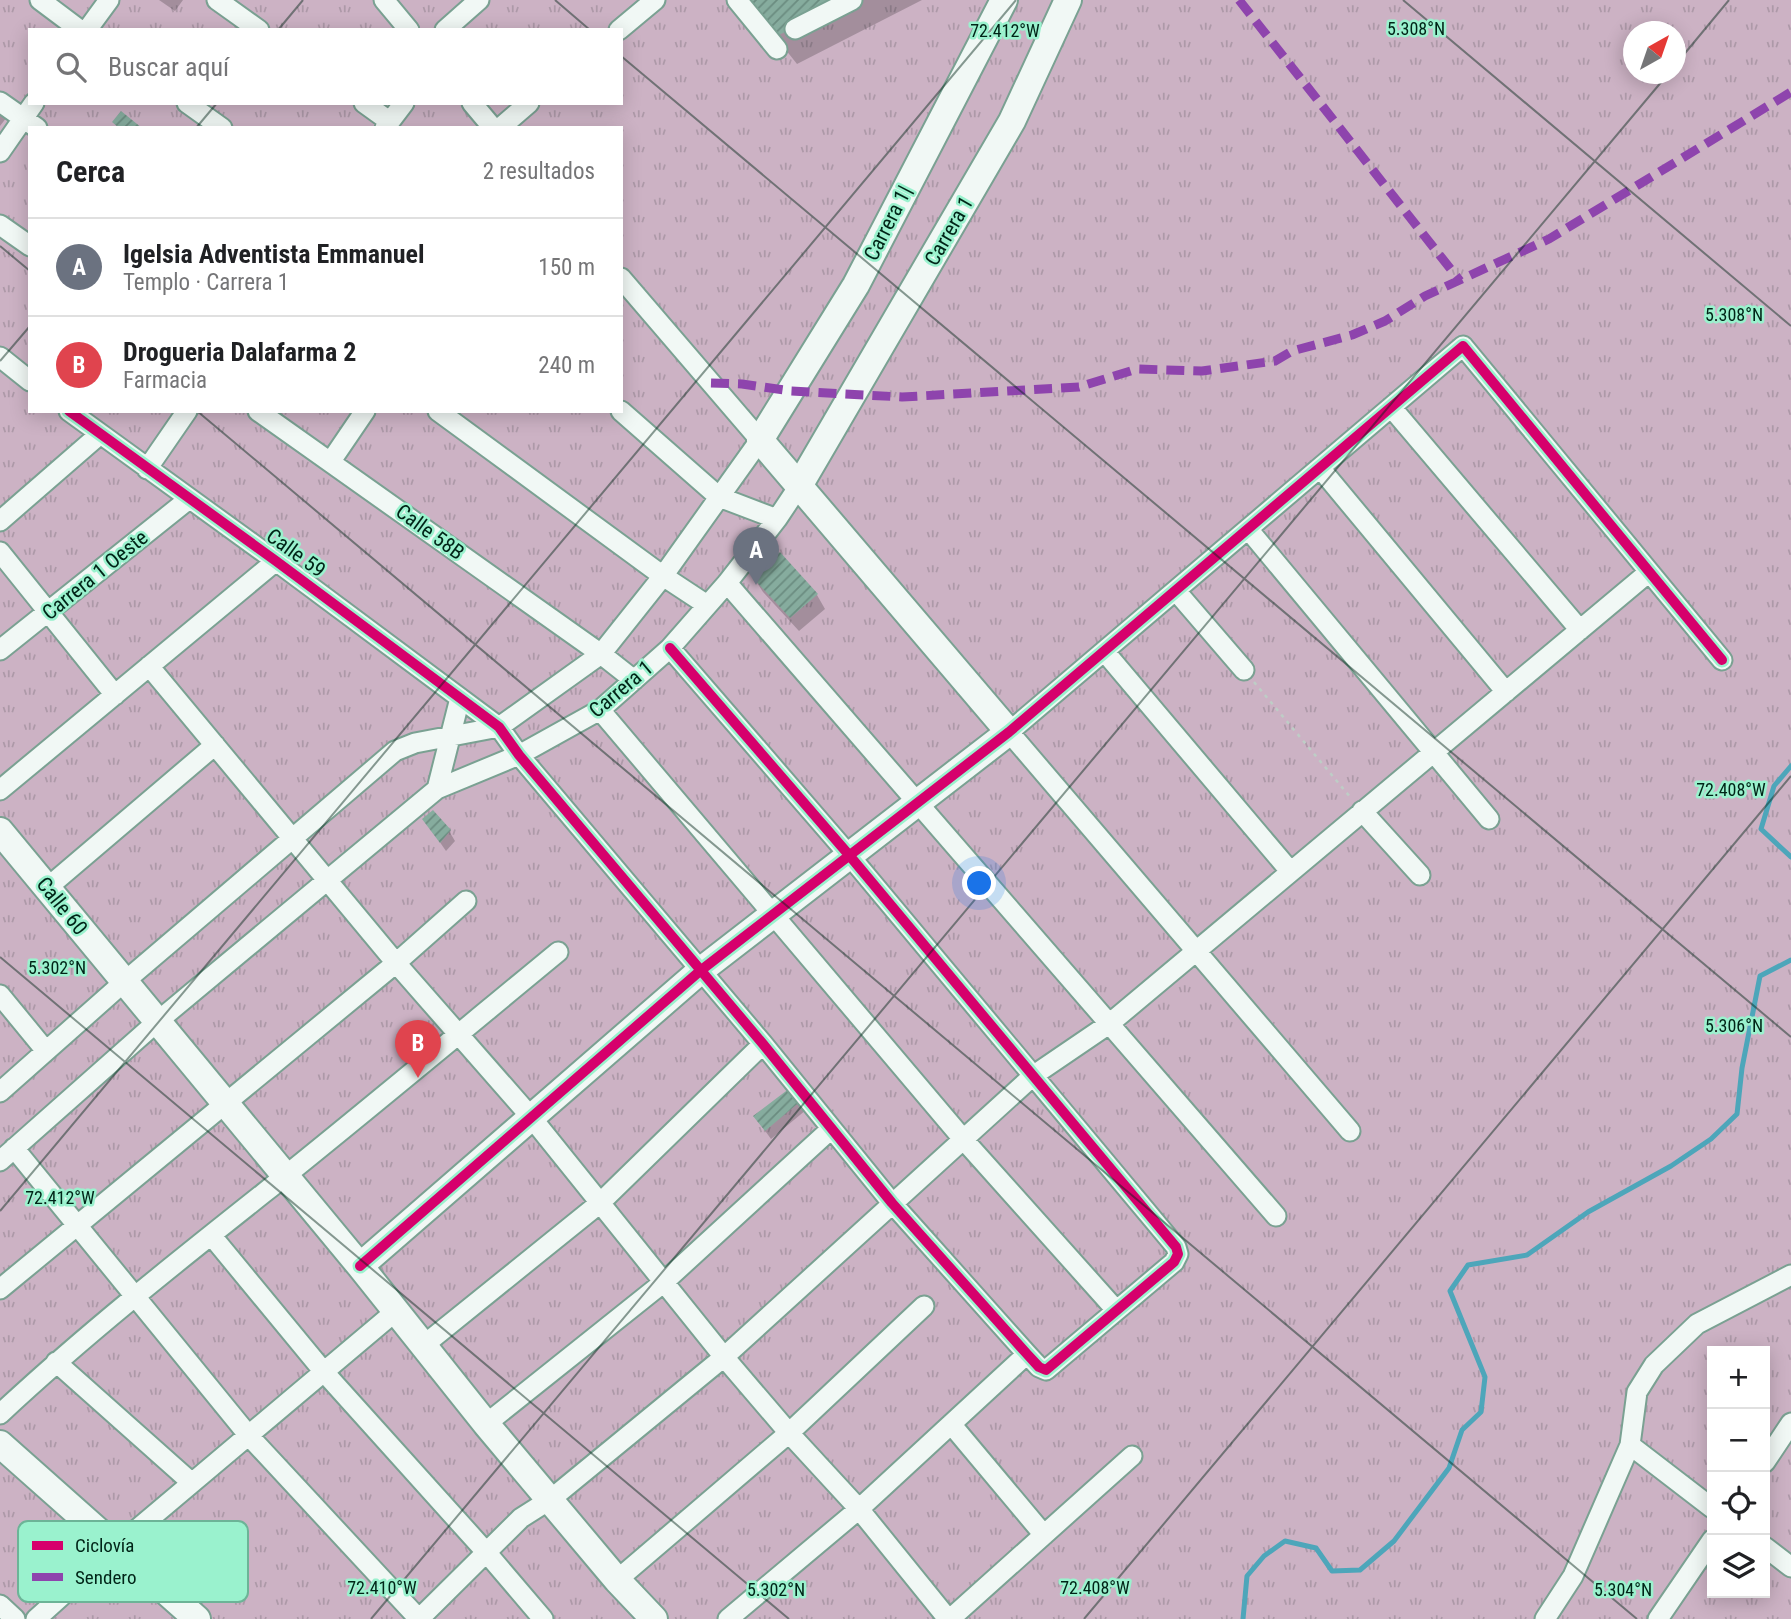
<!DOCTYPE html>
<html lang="es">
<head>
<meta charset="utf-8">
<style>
	:root { --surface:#fff; --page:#f6f6f6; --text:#202124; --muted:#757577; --line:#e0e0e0; --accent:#386151 }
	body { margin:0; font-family:"Roboto Condensed",sans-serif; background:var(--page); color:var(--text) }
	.controls { position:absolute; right:21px; bottom:21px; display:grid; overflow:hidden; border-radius:0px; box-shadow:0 4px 18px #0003 }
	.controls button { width:63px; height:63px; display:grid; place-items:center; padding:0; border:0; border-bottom:2px solid var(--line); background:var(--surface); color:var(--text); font:35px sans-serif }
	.compass { position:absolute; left:1623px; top:21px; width:63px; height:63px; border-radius:50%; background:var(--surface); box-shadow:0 4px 18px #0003; rotate:40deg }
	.you { position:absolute; left:980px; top:884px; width:24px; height:24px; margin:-18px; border:5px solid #fff; border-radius:50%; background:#1a73e8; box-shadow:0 0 0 10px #1a73e833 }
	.badge { display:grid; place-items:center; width:46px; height:46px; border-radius:50%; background:var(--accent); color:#fff; font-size:23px; font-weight:700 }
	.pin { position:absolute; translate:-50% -58px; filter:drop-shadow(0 2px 4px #0008) }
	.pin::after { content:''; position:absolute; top:37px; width:24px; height:21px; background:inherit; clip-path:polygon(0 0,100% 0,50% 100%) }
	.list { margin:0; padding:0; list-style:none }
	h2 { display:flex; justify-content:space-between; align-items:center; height:91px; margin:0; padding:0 28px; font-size:30px }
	h2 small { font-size:23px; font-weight:400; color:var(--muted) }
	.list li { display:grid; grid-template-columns:46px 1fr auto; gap:21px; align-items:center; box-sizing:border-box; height:98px; padding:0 28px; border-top:2px solid var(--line) }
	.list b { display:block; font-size:26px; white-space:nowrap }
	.list p { margin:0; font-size:23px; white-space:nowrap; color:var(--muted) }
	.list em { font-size:23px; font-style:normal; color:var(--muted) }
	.icon { flex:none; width:38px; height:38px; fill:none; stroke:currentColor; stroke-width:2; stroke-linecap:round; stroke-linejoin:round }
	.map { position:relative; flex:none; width:1791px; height:1619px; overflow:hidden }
	.search { position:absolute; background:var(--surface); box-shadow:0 4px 18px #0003; left:28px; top:28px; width:595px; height:77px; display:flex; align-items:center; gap:18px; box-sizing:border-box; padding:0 24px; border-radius:0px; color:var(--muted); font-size:26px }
	.panel { position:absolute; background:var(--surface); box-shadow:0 4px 18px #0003; left:28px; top:126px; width:595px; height:287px; border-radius:0px }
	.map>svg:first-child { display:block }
	.grass { fill:url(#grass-tufts); fill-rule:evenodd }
	.shadow { fill:#0003 }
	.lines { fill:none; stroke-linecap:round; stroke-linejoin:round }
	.stream { stroke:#4da6ba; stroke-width:5 }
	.building { fill:url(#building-hatch) }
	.street-casing { stroke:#7aa192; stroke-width:23 }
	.secondary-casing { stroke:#7aa192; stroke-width:30 }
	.path { stroke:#becdc6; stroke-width:2.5; stroke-dasharray:3.5 5; stroke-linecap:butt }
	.street { stroke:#f1f8f5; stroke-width:19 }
	.secondary { stroke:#f1f8f5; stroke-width:26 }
	.quiet { stroke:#8e44ad; stroke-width:9; stroke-dasharray:18 9; stroke-linecap:butt }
	.cycleway-casing { stroke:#9af2ce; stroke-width:15 }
	.cycleway { stroke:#d6006c; stroke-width:10 }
	.ticks { fill:none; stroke:#002417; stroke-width:2; stroke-opacity:0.45 }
	.labels { text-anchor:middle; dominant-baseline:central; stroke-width:5; stroke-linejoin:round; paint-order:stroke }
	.street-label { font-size:21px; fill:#002417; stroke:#9af2ce }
	.key { fill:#9af2ce; stroke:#6cb497; stroke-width:2 }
	.key-label { font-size:19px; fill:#002417 }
	.ticks-label { font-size:18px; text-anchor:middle; fill:#002417; stroke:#9af2ce; stroke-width:5; stroke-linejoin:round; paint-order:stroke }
</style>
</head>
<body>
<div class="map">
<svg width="1791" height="1619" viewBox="0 0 1791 1619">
	<defs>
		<pattern id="grass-tufts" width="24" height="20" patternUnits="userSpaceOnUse" patternTransform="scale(1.75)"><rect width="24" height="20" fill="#ccb2c4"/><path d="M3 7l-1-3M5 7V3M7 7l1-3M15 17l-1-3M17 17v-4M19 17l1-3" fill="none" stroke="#ad99a8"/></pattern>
		<pattern id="building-hatch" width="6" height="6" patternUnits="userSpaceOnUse" patternTransform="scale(1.75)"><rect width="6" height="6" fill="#86ac9e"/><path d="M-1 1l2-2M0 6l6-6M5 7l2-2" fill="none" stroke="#6b8c80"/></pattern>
	</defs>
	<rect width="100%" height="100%" fill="#a1d1be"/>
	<path class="grass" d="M 0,0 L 1791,0 L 1791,1619 L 0,1619 ZM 30,30 L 621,30 L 621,103 L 30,103 ZM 1634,32 L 1676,32 L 1676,74 L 1634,74 ZM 30,128 L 621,128 L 621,411 L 30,411 ZM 1712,1351 L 1765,1351 L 1765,1593 L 1712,1593 Z"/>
	<path class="shadow" d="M 159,0 L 183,0 L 175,11 Z
		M 746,0 L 922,0 L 797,64 Z
		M 0,109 L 7,117 L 0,126 Z
		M 780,555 L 817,595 L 825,609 L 799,631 L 763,592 L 754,578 Z
		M 430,828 L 449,831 L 455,841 L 446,851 Z
		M 790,1090 L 806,1110 L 771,1139 L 761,1125 Z"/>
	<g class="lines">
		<path class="stream" d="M 1791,766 L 1774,786 L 1761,829 L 1791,857
			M 1243,1619 L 1247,1576 L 1264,1556 L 1285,1541 L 1316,1548 L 1332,1571 L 1360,1570 L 1394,1541 L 1449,1468 L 1462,1430 L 1481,1412 L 1485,1377 L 1450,1291 L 1468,1265 L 1527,1255 L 1588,1212 L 1671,1166 L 1711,1139 L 1737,1114 L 1742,1068 L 1760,976 L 1791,960"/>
	</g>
	<path class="building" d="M 750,0 L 848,0 L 779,35 Z
		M 121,111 L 142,128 L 119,128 L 112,122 Z
		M 780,552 L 818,594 L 790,618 L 752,577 Z
		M 433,810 L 451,830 L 440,843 L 422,819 Z
		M 790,1088 L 802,1100 L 765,1131 L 753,1116 Z"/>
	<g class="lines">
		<defs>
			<path id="street" d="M 40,0 L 80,30
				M 217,0 L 259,30
				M 384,0 L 409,30
				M 737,0 L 777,49
				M 795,29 L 852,0
				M 87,30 L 109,0
				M 445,30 L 479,0
				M 619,30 L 655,0
				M 0,102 L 37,128
				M 187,103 L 222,128
				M 364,103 L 389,121
				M 472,103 L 493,128
				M 385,128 L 404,103
				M 500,128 L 529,103
				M 0,152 L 34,103
				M 0,225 L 30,246
				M 0,357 L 30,381
				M 1391,407 L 1580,630
				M 69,411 L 276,561 L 499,727 L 519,755 L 763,1044 L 892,1203 L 1027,1354 L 1039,1367 L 1046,1370 L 1174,1262 L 1178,1254 L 1176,1247 L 849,855 L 670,648
				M 258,411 L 601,654 L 634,680
				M 438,411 L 663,576 L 707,605
				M 621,411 L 719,497 L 777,519
				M 331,461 L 365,411
				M 1320,468 L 1506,692
				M 147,469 L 187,411
				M 0,521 L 99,435
				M 1248,529 L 1489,819
				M 0,552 L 115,695
				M 727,583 L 1276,1216
				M 1176,591 L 1244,670
				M 0,650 L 189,499
				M 1104,651 L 1290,871
				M 149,666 L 396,963 L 531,1117 L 724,1357 L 789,1433 L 859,1509 L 948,1619
				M 600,710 L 963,1139 L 1116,1310
				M 437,789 L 460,698
				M 0,790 L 276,561
				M 1362,811 L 1420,875
				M 47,888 L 215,745
				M 0,995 L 46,1051
				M 0,1092 L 124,982 L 395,751 L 415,743 L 499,727 L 601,654 L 663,576 L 760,440 L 621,278
				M 1350,1131 L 1009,732 L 1463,346 L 1722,660
				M 14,1148 L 249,1436 L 419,1619
				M 0,1161 L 158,1021 L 437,789 L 519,755 L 600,710 L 670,648 L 727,583 L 777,519 L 799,486
				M 211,1235 L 324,1372 L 486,1552 L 543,1619
				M 0,1289 L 396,963 L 466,901
				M 424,1345 L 600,1203 L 763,1044
				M 56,1362 L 192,1483
				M 0,1414 C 90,1330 187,1254 284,1177 C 376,1103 467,1027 558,952
				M 486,1424 L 664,1282 L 831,1129
				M 951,1424 L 1044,1535
				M 1630,1445 L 1712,1508
				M 1765,1462 L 1791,1423
				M 1765,1547 L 1791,1567
				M 617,1580 L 789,1433 L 924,1306
				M 0,1605 L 15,1619
				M 36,1619 L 116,1547 L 396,1311
				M 419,1619 L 521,1518 L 551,1499 L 724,1357 L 1034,1075 L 1109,1024 L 1649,572
				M 728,1619 L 859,1509 L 1027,1354
				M 950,1619 L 1132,1456
				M 1545,1619 L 1573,1576 L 1630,1445 L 1637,1392 L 1654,1365 L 1697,1324 L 1791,1275
				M 1658,1619 L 1712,1540"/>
			<path id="secondary" d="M 799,486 L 1012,121 L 1068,0
				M 0,831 L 360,1266 L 486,1424 L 617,1580 L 654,1619
				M 360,1266 L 700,971 L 1009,732 L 760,440 L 856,285 L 1004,0
				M 0,1444 L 197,1619"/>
		</defs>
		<use href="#street" class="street-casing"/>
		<use href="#secondary" class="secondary-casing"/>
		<path class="path" d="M 1254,682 L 1351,798"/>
		<use href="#street" class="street"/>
		<use href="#secondary" class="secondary"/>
		<path class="quiet" d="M 1239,0 L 1460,281
			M 711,383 L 742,384 L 791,391 L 902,397 L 1079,387 L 1137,369 L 1202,371 L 1275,361 L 1292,351 L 1352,335 L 1385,321 L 1425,296 L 1549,239 L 1791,92"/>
		<defs>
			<path id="cycleway" d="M 69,411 L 276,561 L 499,727 L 519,755 L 763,1044 L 892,1203 L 1027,1354 L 1039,1367 L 1046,1370 L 1174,1262 L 1178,1254 L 1176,1247 L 849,855 L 670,648
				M 360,1266 L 700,971 L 1009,732 L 1463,346 L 1722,660"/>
		</defs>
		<use href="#cycleway" class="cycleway-casing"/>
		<use href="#cycleway" class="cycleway"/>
	</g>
	<path class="ticks" d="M 555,0 L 590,30M 1403,0 L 1791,326M 278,30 L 303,0M 621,56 L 1791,1037M 1676,64 L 1729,0M 196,128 L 217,103M 0,246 L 30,271M 0,361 L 30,326M 197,411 L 1637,1619M 0,957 L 789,1619M 0,1211 L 1016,0M 371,1619 L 1668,74M 1084,1619 L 1791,776"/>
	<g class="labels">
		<g class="street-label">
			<text transform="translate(888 223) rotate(-63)">Carrera 1|</text>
			<text transform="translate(949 231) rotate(-60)">Carrera 1</text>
			<text transform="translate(430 532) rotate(36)">Calle 58B</text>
			<text transform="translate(296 553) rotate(36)">Calle 59</text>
			<text transform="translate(95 575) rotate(-39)">Carrera 1 Oeste</text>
			<text transform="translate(621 689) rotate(-40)">Carrera 1</text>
			<text transform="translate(62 906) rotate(51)">Calle 60</text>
		</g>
	</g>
	<rect x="18" y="1521" width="230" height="81" rx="10" class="key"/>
	<rect x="32" y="1541" width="31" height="9" fill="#d6006c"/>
	<rect x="32" y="1573" width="31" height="8" fill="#8e44ad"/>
	<g class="key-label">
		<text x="75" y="1552">Ciclovía</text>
		<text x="75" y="1584">Sendero</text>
	</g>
	<g class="ticks-label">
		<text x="1416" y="35">5.308°N</text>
		<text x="1005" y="37">72.412°W</text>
		<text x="1734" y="321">5.308°N</text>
		<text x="1731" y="796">72.408°W</text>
		<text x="57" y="974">5.302°N</text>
		<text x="1734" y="1032">5.306°N</text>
		<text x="60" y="1204">72.412°W</text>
		<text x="382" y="1594">72.410°W</text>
		<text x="1095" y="1594">72.408°W</text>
		<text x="776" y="1596">5.302°N</text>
		<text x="1623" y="1596">5.304°N</text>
	</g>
</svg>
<div class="controls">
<button>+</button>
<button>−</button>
<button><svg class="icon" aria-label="locate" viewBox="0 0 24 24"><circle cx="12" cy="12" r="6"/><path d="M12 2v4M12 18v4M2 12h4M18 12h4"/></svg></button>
<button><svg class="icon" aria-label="layers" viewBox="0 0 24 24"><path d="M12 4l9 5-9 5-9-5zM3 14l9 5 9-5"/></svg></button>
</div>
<svg class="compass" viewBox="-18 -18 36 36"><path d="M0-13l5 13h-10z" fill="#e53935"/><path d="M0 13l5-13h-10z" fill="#757577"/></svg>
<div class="you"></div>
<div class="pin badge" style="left:756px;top:585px;background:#6b7280">A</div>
<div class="pin badge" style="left:418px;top:1078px;background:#e0444e">B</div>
<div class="search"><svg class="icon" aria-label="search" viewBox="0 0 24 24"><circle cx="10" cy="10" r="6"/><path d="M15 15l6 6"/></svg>Buscar aquí</div>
<section class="panel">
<h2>Cerca<small>2 resultados</small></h2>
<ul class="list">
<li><span class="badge" style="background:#6b7280">A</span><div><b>Igelsia Adventista Emmanuel</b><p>Templo · Carrera 1</p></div><em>150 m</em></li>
<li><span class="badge" style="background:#e0444e">B</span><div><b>Drogueria Dalafarma 2</b><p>Farmacia</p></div><em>240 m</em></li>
</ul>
</section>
</div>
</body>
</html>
